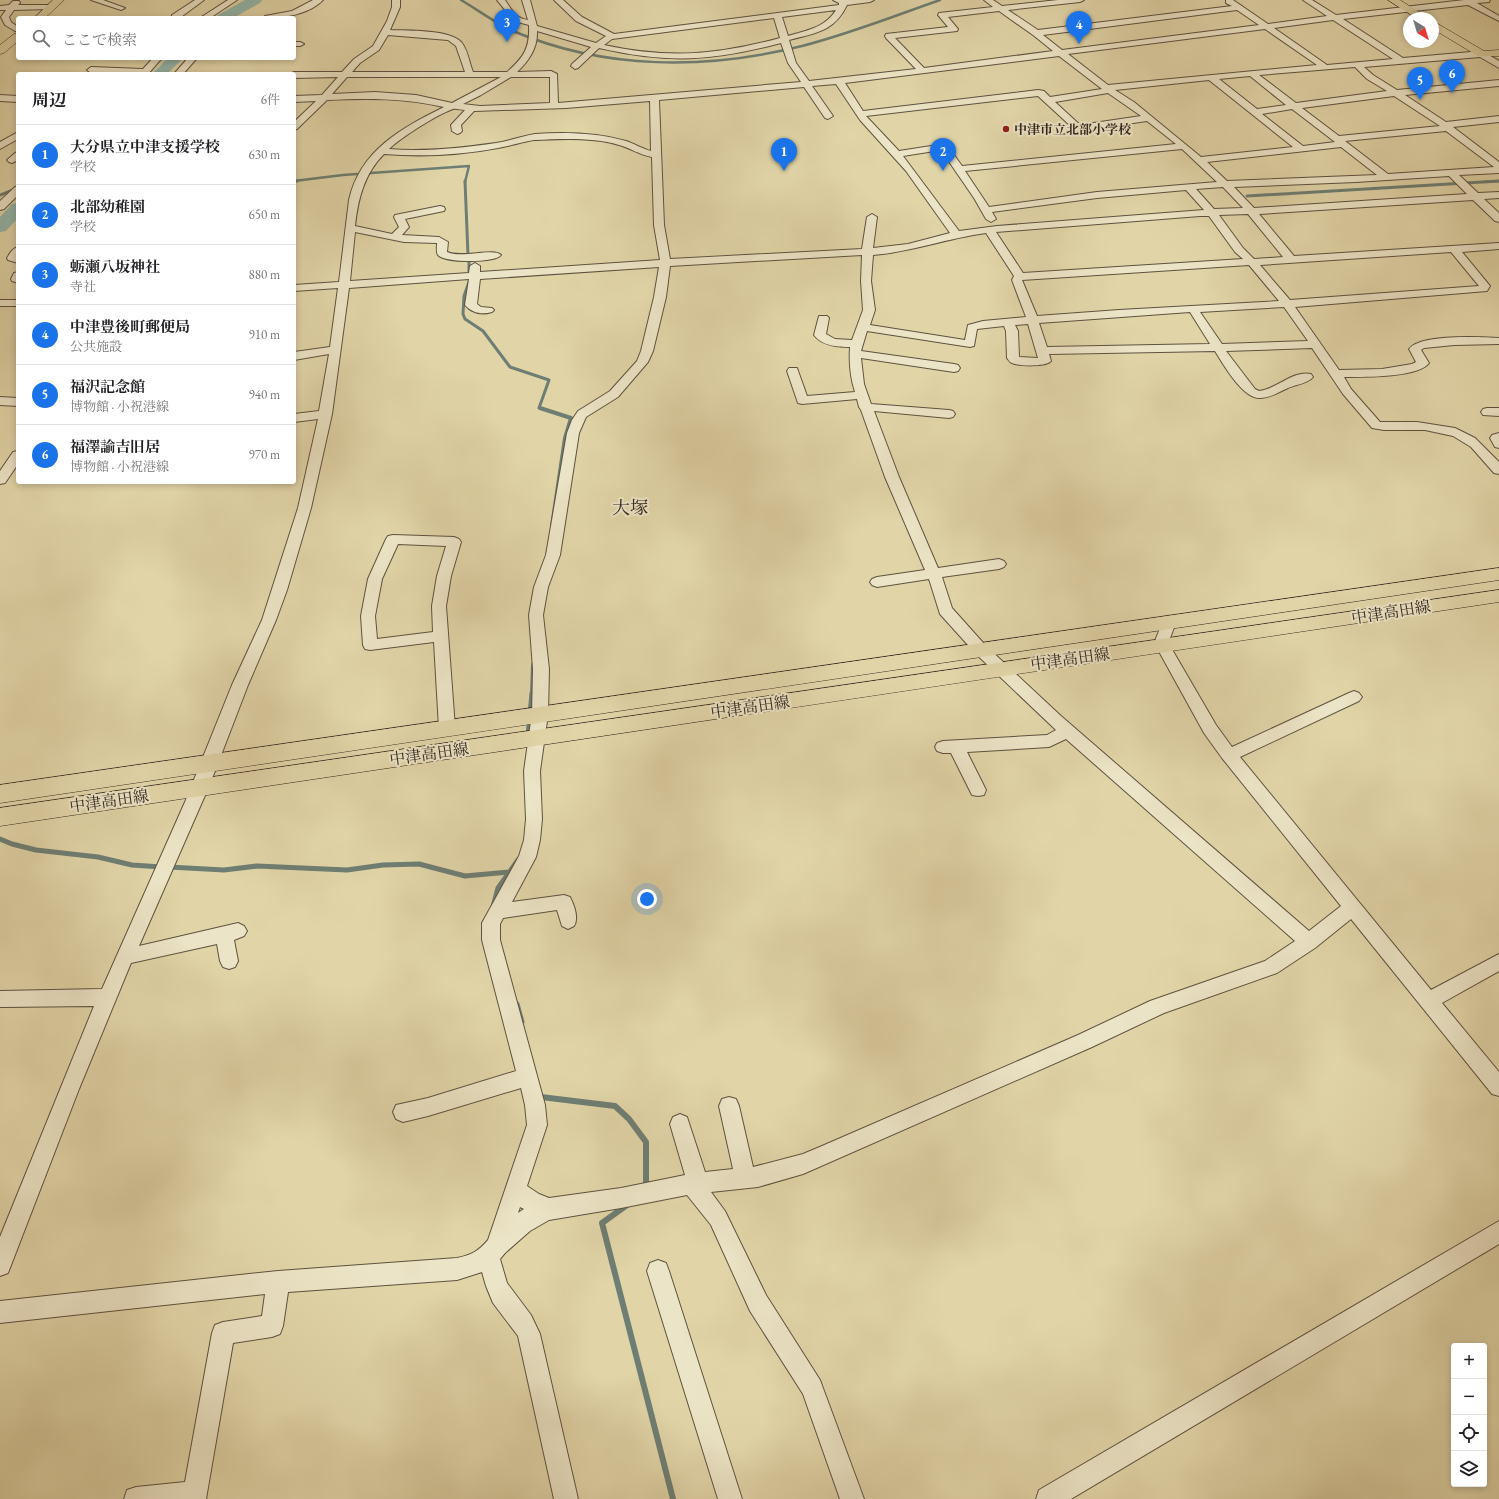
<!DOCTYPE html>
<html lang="ja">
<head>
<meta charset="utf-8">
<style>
	:root { --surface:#fff; --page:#f6f6f6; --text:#202124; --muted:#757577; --line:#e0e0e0; --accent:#1a73e8 }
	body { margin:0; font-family:"EB Garamond","Noto Serif JP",serif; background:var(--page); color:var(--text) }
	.controls { position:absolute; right:12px; bottom:12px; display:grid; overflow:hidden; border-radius:4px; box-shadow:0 2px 6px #0003 }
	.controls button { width:36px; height:36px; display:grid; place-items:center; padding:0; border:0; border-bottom:1px solid var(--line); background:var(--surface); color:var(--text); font:20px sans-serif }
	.compass { position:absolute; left:1403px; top:12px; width:36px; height:36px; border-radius:50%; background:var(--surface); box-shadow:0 2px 6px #0003; rotate:142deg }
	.you { position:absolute; left:647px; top:899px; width:14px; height:14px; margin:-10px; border:3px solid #fff; border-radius:50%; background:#1a73e8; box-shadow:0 0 0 6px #1a73e833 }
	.badge { display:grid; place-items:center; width:26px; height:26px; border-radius:50%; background:var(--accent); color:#fff; font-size:13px; font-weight:700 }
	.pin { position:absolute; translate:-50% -33px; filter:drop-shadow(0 1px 2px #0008) }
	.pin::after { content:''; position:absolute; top:21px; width:14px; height:12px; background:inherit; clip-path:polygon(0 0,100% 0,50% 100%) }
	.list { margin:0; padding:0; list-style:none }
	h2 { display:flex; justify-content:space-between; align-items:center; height:52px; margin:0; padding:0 16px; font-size:17px }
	h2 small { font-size:13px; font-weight:400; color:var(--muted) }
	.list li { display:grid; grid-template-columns:26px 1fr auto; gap:12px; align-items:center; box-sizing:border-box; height:60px; padding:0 16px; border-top:1px solid var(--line) }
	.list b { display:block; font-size:15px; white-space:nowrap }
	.list p { margin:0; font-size:13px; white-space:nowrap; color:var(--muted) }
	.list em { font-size:13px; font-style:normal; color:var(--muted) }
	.icon { flex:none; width:22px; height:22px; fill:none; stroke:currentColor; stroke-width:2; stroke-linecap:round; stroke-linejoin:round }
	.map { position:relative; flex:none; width:1499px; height:1499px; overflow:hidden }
	.search { position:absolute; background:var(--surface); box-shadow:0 2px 6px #0003; left:16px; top:16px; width:280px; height:44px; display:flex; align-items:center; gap:10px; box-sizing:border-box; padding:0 14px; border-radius:4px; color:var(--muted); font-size:15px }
	.panel { position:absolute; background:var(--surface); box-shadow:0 2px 6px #0003; left:16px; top:72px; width:280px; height:412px; border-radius:4px }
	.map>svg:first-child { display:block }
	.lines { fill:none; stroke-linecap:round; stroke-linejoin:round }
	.stream-far4 { stroke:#6e7e74; stroke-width:2.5 }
	.stream-far3 { stroke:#6e7e74; stroke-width:3 }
	.stream-far2 { stroke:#6e7e74; stroke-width:4 }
	.stream-far1 { stroke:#6e7e74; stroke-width:5 }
	.stream { stroke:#6e7e74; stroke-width:6 }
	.river { fill:#95b8ad; fill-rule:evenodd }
	.minor-casing { stroke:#5e5240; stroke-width:2 }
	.major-casing { stroke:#33271e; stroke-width:1 }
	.minor { fill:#ece4c6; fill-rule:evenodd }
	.major { fill:#e1d5a8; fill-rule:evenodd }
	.poi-dot { fill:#8f2418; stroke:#ece4c6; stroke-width:1.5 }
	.labels { text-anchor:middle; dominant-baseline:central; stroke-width:4; stroke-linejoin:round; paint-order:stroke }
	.far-poi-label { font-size:13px; font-weight:bold; fill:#33271e; stroke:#ece4c6; text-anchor:start }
	.street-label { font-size:16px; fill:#33271e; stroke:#ece4c6 }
	.quarter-label { font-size:18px; fill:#33271e; stroke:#ece4c6 }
</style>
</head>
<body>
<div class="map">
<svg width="1499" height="1499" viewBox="0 0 1499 1499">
	<rect width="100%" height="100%" fill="#e1d5a8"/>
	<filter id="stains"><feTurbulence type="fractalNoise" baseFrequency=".005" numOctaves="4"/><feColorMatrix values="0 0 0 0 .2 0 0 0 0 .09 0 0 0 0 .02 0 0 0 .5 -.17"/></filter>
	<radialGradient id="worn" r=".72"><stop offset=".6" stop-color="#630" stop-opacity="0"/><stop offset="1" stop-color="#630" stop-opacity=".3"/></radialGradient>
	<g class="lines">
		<path class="stream-far4" d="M 461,0 C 478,10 495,23 513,31 C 605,70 706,70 802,46 C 849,34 894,16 940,0
			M 294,181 L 343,175 L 469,166 L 465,182
			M 1485,182 L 1499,181"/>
		<path class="stream-far3" d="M 294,181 L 297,181
			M 465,181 L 468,255
			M 0,195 L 18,188
			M 1247,196 L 1499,181
			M 469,259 L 469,272
			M 469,282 L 464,296 L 463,314 L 465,319 L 483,331 L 510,367 L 549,380 L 539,408 L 543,409"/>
		<path class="stream-far2" d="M 540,408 L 571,418 L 565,438 L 552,526
			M 532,694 L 533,664"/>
		<path class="stream-far1" d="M 528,736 L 532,693
			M 0,839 L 12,844 L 36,850 L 98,857 L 132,865 L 162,867
			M 169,867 L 224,870 L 257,866 L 347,870 L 383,865 L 419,864 L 465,876 L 509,872
			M 493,907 L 498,888 L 518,860
			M 517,1004 L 522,1022"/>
		<path class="stream" d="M 539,1094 L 541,1097 L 615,1106 L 629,1119 L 646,1142 L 646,1189
			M 627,1205 L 602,1223 L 673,1499"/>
		<path class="river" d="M 245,0 L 262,0 L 260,3 L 233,18 L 216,18 L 218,15 Z
			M 168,58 L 183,58 L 167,74 L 152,74 Z
			M 18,203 L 18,218 L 6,231 L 0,232 L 0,217 L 12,204 Z"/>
		<defs>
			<path id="minor" d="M 91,0 L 103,0 L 125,8 L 121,10 Z
				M 195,0 L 204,0 L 181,17 L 182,18 L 172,18 L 172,15 Z
				M 228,0 L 237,0 L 210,18 L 200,18 Z
				M 313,0 L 323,0 C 308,15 283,18 264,18 L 265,16 L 292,11 Z
				M 392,0 L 400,0 L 400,7 L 390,30 C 408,31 451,29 462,43 C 468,51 469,62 473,72 L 507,72 C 524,57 530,48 529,25 L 514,21 L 497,0 L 505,0 C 511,9 516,19 528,20 L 522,0 L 530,0 L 537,26 L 596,43 L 606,36 L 576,21 L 554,0 L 563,0 L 582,17 L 614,34 L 839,5 L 839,3 L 833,0 L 874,0 L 870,2 L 847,5 C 834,32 815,33 789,40 L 796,63 L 809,81 L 916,69 L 886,38 L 885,36 L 886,34 L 948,27 L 938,15 L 939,13 L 993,7 L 984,0 L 993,0 L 1002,6 L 1058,0 L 1084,0 L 1080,2 L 1008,10 L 1038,30 L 1232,6 L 1226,3 L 1226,0 L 1233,0 L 1268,24 L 1327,16 L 1303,0 L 1312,0 L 1336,15 L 1464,0 L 1490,0 L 1489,2 L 1477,3 L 1499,16 L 1499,21 L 1468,5 L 1343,19 L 1403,58 L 1482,51 L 1499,61 L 1499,68 L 1480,57 L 1364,67 L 1373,75 L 1397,90 L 1499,80 L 1499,86 L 1405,95 L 1446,122 L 1499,116 L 1499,122 L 1453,127 L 1499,162 L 1499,173 L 1459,175 L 1478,193 L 1499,192 L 1499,198 L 1484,199 L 1499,213 L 1499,222 L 1495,221 L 1473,200 L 1259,214 L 1294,256 L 1499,243 L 1499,249 L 1462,252 L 1490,286 L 1487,291 L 1295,307 L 1339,370 L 1382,369 L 1412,364 L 1416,362 L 1409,349 C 1420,334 1481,337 1499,338 L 1499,344 L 1454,345 L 1424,348 L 1421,350 L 1429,363 C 1418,378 1362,377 1344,377 L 1351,389 L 1380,422 L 1417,422 L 1455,428 L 1475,438 L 1499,462 L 1499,474 L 1494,473 L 1471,447 L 1453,436 L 1425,430 L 1384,430 L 1372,428 L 1343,394 L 1312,348 L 1226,351 L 1255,389 L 1259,391 C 1277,389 1293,370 1311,374 L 1313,377 C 1309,383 1295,385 1288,388 C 1279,392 1270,398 1260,398 C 1243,399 1223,364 1215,351 L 1049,354 L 1051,361 C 1046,367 1019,366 1012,363 C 1009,362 1009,360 1007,358 L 1006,331 L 1004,326 L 977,329 L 974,346 L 970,347 L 867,331 L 861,351 L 954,364 L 958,365 L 960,368 L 958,371 L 954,372 L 861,358 L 864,384 L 871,404 L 949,410 L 953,411 L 955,414 L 953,417 L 949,418 L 874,411 L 899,477 L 938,568 L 999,559 L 1004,561 L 1006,564 L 1004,567 L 999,569 L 942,577 L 952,608 L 986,646 L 1061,716 L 1309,931 L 1341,906 L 1222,758 L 1204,733 L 1156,646 L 1155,641 L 1164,618 L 1169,617 L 1174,618 L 1176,622 L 1169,641 L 1170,646 L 1216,725 L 1232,747 L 1349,693 L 1354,691 L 1359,693 L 1362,697 L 1359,701 L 1240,757 L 1431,990 L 1499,954 L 1499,971 L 1442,1003 L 1499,1072 L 1499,1096 L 1492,1094 L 1351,919 L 1315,948 L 1277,973 L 1164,1013 L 1092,1047 L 803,1174 L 758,1187 L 711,1192 L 725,1211 L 766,1295 L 820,1380 L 864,1499 L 840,1499 L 803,1394 L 750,1311 L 711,1225 L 687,1195 L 621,1208 L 549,1220 L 530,1231 L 505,1253 L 500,1259 L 507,1283 L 531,1315 L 540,1334 L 578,1499 L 554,1499 L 518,1336 L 493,1303 L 486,1286 L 482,1272 L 457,1280 L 288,1292 L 283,1326 L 280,1334 L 272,1337 L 233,1343 L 206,1499 L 124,1499 L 127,1490 L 136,1487 L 185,1482 L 212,1333 L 215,1325 L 223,1322 L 262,1316 L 265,1294 L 0,1323 L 0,1301 L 278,1271 L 457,1258 C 471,1255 479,1251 488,1240 L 527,1125 L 525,1105 L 521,1088 L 428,1116 L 403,1122 L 396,1119 L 393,1112 L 396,1105 L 428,1098 L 516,1071 L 482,940 L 482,923 L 519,856 L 524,840 L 526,819 L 524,771 L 532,714 L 533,669 L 529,615 L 534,587 L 546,555 L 567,433 L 572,420 L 578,411 L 610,391 L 637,361 L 641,351 L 654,297 L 659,267 L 480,279 L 477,304 L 481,307 L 492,308 L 494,310 L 492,312 C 482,315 472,313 465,305 L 469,279 L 349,288 L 332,414 L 311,508 L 287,590 L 276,620 L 248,685 L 210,784 L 139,946 L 238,923 L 244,926 L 247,931 L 244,936 L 234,940 L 238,961 L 235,967 L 229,969 L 223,967 L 220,961 L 217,944 L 131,963 L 79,1089 L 8,1273 L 0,1276 L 0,1237 L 94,1006 L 2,1007 L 0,1007 L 0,991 L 102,989 L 185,802 L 232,685 L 262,620 L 298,508 L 318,419 L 294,422 L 294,414 L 319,411 L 329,354 L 294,360 L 294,352 L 330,347 L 338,288 L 294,291 L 294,285 L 339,282 L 349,200 C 360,150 402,128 444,107 C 403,98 369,98 327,100 L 297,129 L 294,130 L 294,122 L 316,101 L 294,102 L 294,96 L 322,95 L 338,77 L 294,78 L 294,74 L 290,74 L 294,72 L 342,72 L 354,59 L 373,46 L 387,21 L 392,7 ZM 836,10 C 825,28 807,30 788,36 L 782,17 ZM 1237,10 L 1259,25 L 1062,50 L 1043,35 ZM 999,11 L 1033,35 L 1053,51 L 924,68 L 895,38 L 957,31 L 958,29 L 948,17 ZM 774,18 L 780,38 C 717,55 669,59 604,45 L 612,39 ZM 1333,20 L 1393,59 L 1327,65 L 1274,28 ZM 1265,29 L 1317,65 L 1108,85 L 1068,54 ZM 537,31 L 591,47 L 572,64 L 571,66 L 575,69 L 578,68 L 599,48 C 669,64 713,61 781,43 L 788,63 L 801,82 L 558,103 L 557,74 L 551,71 L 517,72 C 529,61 538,47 537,31 ZM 388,35 L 448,40 L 456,46 L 465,72 L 352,72 L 360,63 L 379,50 ZM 1059,56 L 1102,89 L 1050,97 L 1044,91 L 1038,90 L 863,111 L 845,83 ZM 1355,67 L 1367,79 L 1387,91 L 1296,103 L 1259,75 ZM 1250,76 L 1286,105 L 1257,109 L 1219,79 ZM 347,77 L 501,77 L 452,103 L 416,95 L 375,92 L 332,94 ZM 511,77 L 550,77 L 550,103 L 480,106 L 463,104 L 481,95 ZM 1209,80 L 1293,147 L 1201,157 L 1134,102 L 1115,90 ZM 836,84 L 860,120 L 906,171 L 950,233 L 908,244 L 873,248 L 877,217 L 872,214 L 867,217 L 862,249 L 670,259 L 664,225 L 659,100 L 804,87 L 825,118 L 828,119 L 833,116 L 812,86 ZM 1108,93 L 1141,116 L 1080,125 L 1055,102 ZM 1038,96 L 1075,130 L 1078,131 L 1147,121 L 1176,144 L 962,166 L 947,145 L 944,144 L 899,151 L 866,116 ZM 1394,96 L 1440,126 L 1339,136 L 1302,108 ZM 650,101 L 651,151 C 643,149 635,144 626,141 C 598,133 564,132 535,134 C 522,136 509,141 496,143 C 461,148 425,152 389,149 C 402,137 436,115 453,109 C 456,108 461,110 465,110 L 451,125 L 452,131 L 457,134 L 460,133 L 462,131 L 461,125 L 474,111 L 566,108 ZM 1292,109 L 1335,142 L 1303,146 L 1262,114 ZM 1446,131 L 1494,167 L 1388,174 L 1345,141 ZM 534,140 C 562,139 593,137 619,145 C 630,148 640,155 652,157 L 654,225 L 660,260 L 480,272 L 480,266 L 475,263 L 470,266 L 469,273 L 350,281 L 355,232 L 404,242 L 437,243 C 437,246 436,252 438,255 C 445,263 495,263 501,255 C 494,247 461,259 447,252 L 448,242 L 439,237 L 402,235 L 409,227 L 405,219 L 444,211 L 445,209 L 444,207 L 440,206 L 395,215 L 394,217 L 399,227 L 392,234 L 355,226 C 358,199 364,174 384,154 C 422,157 461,155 498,148 C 510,146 522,142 534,140 ZM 1341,147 L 1377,175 L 1227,181 L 1207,162 ZM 1182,149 L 1217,182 L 1097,192 L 989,207 L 965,171 ZM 941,150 L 974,198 L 986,219 L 991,222 L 996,219 L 992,212 L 1097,198 L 1186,190 L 1204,210 L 997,226 L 959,231 L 903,156 ZM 1449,176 L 1467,194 L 1254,208 L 1234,187 L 1356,182 ZM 1223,187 L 1243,208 L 1214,209 L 1196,189 ZM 1248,214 L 1283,257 L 1254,259 L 1243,248 L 1219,215 ZM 1200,216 L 1209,216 L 1235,252 L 1243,259 L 1023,273 L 996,232 ZM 986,233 L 1014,276 L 1012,280 L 1026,317 L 983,321 L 968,325 L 965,340 L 870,325 L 875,310 L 871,281 L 873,255 C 911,252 948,238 986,233 ZM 1451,252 L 1479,286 L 1290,300 L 1260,265 ZM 862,255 L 861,281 L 863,310 L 852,340 L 835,339 L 826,334 L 829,318 L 827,316 L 819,316 L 814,335 C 822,346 838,347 850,347 C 849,362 850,377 855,392 L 807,396 L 797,368 L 789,368 L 787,371 L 798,403 L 802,404 L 857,399 L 859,407 L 861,410 L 885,477 L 925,570 L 877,577 L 872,579 L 870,582 L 872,585 L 877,587 L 929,579 L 940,614 L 976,654 L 1056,730 L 1047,735 L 943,741 L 937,743 L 935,747 L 937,751 L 943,753 L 951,753 L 972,795 L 978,796 L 984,795 L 986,790 L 967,752 L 1049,747 L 1066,739 L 1295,941 L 1265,961 L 1150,1001 L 1078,1035 L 822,1146 L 803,1154 L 753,1167 L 739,1106 L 736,1099 L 729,1097 L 722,1099 L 719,1106 L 733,1169 L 705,1172 L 687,1117 L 680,1114 L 673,1117 L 670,1124 L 685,1175 L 621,1188 L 549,1198 L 539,1194 L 527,1186 L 547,1125 L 545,1105 L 500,940 L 500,924 L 503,918 L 557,910 L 562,926 L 568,929 L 574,926 C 579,918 574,905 570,897 L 564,895 L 512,902 L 536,857 L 540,840 L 542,819 L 540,771 L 548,714 L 549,669 L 543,615 L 548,587 L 560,555 L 579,433 L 586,417 L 618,397 L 648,362 L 653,351 L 666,297 L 670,266 ZM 1249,265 L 1279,301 L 1119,310 L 1037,316 L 1022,280 ZM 1284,307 L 1308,341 L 1222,344 L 1200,312 ZM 1190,312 L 1210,344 L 1047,347 L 1039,323 ZM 1028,324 L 1038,358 L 1019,357 L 1018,331 L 1015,325 ZM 520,1207 L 524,1209 L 518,1213 Z
				M 13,1 L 19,1 L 20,3 L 18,5 L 51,5 L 55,7 L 51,9 L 14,10 L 9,17 L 11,22 L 18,27 L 18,31 L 15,31 L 5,25 L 1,17 L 6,10 L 0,10 L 0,6 L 9,5 Z
				M 294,42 L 300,42 L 304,44 L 300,46 L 294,46 Z
				M 153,58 L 162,58 L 148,74 L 91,73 L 87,70 L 91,67 L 143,69 Z
				M 188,58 L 197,58 L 183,74 L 174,74 Z
				M 0,95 L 18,96 L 18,102 L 0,101 Z
				M 18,132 L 18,139 L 0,149 L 0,142 Z
				M 18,152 L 18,160 L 12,163 L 9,162 L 7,160 L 15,153 Z
				M 18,186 L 18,195 L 4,209 L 0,210 L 0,201 L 15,187 Z
				M 18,247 L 18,263 L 8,260 L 7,258 C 10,253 13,248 18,247 Z
				M 18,272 L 18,283 L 12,281 L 11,279 L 14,273 Z
				M 0,300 L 18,300 L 18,306 L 0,306 Z
				M 0,397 L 18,398 L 18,406 L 0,405 Z
				M 1487,408 L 1499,408 L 1499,416 L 1483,415 L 1481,412 L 1483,409 Z
				M 1499,433 L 1499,448 L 1495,447 L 1490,438 L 1492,435 Z
				M 18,451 L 18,464 L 5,483 L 0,484 L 0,471 L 13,452 Z
				M 393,535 L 454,537 L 459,539 L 461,542 L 451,576 L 446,606 L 455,728 L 453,732 L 447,734 L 441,732 L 439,728 L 434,642 L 370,650 L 365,649 L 363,645 L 361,616 L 368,579 L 386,539 L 388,536 ZM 398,544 L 446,546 L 437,576 L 432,606 L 433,632 L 377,639 L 375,616 L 382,579 Z
				M 1499,1221 L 1499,1244 L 1071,1499 L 1036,1499 L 1039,1490 Z
				M 658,1260 L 666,1263 L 669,1271 L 742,1499 L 718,1499 L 647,1271 L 650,1263 Z"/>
			<path id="major" d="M 53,0 L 64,0 L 45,18 L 34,18 Z
				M 1388,0 L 1400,0 L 1428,18 L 1416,18 Z
				M 1433,21 L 1484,51 L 1499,50 L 1499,56 L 1478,56 L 1433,29 Z
				M 18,33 L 18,41 L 4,53 L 0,54 L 0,45 L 14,34 Z
				M 1499,568 L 1499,580 L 0,803 L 0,785 Z
				M 1499,590 L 1499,602 L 0,826 L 0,808 Z"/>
		</defs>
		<use href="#minor" class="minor-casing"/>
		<use href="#major" class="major-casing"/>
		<use href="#minor" class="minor"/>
		<use href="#major" class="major"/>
	</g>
	<circle class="poi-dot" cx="1006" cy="129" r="4"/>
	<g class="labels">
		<g class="far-poi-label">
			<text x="1014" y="129">中津市立北部小学校</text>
		</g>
		<g class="street-label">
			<text transform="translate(1391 612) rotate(-9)">中津高田線</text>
			<text transform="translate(1070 659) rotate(-8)">中津高田線</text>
			<text transform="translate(750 707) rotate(-8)">中津高田線</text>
			<text transform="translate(429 754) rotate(-8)">中津高田線</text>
			<text transform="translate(109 801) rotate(-8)">中津高田線</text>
		</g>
		<g class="quarter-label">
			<text x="630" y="507">大塚</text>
		</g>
	</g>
	<rect width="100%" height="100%" filter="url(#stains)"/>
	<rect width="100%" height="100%" fill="url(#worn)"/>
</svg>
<div class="controls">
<button>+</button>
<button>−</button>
<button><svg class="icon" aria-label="locate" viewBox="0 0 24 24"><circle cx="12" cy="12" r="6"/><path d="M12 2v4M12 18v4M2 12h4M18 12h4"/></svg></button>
<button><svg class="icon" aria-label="layers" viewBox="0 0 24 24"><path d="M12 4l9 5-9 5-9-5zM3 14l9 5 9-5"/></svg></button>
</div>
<svg class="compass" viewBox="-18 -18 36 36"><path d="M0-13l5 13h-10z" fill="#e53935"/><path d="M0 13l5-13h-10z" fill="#757577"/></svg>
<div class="you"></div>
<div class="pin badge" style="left:784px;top:171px">1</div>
<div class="pin badge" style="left:943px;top:171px">2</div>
<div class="pin badge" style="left:507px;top:42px">3</div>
<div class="pin badge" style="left:1079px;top:44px">4</div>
<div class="pin badge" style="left:1420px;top:100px">5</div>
<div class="pin badge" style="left:1452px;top:93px">6</div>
<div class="search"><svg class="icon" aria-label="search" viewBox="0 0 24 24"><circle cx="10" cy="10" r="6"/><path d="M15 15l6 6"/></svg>ここで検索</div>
<section class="panel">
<h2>周辺<small>6件</small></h2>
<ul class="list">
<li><span class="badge">1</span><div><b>大分県立中津支援学校</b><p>学校</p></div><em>630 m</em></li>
<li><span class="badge">2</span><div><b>北部幼稚園</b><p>学校</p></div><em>650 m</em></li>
<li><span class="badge">3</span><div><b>蛎瀬八坂神社</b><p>寺社</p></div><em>880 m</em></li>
<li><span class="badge">4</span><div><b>中津豊後町郵便局</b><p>公共施設</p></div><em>910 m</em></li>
<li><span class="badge">5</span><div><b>福沢記念館</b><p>博物館 · 小祝港線</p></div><em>940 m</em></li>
<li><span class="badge">6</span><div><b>福澤諭吉旧居</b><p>博物館 · 小祝港線</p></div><em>970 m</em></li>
</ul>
</section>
</div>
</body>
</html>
